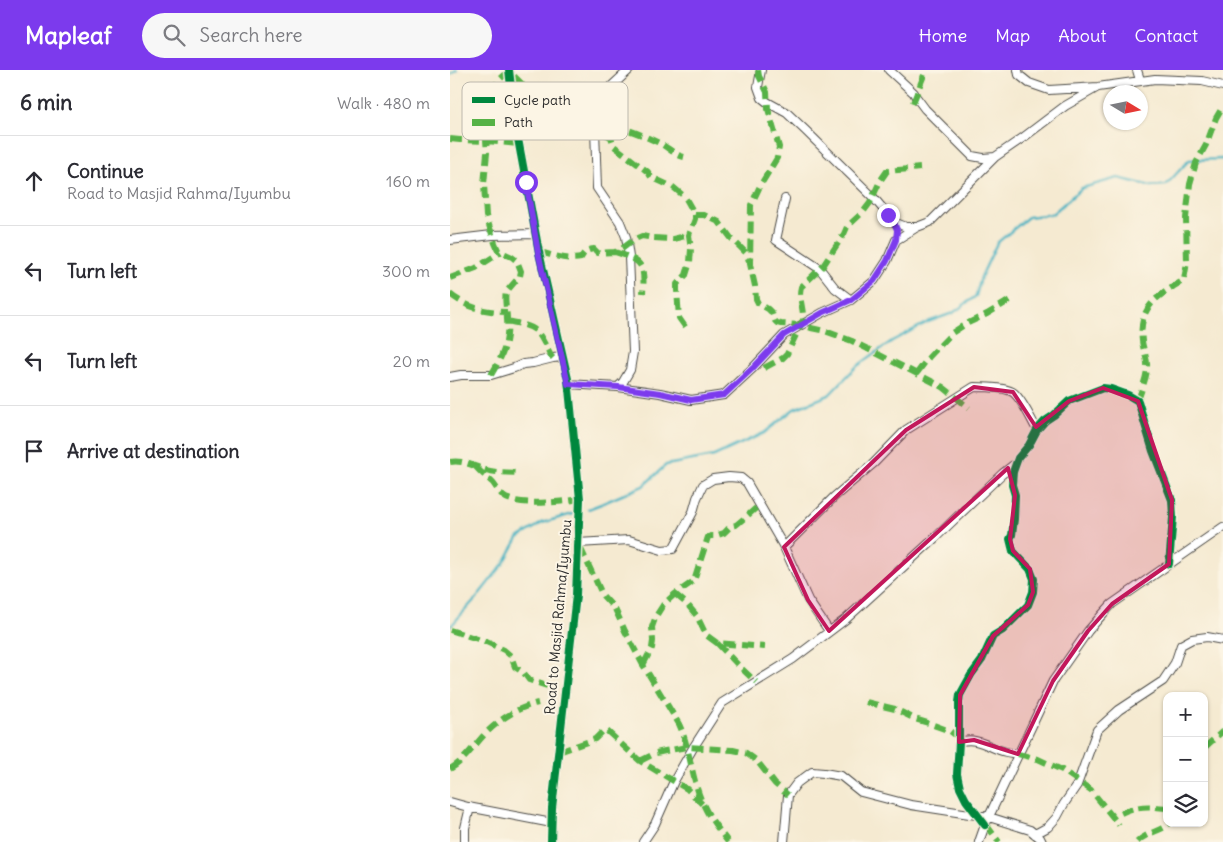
<!DOCTYPE html>
<html lang="en">
<head>
<meta charset="utf-8">
<style>
	:root { --surface:#fff; --page:#f7f7f7; --text:#2b2b33; --muted:#7c7c81; --line:#e1e1e2; --accent:#7c3aed }
	body { margin:0; font-family:Delius,sans-serif; background:var(--page); color:var(--text) }
	.controls { position:absolute; right:15px; bottom:15px; display:grid; overflow:hidden; border-radius:10px; box-shadow:0 1px 4px #0004 }
	.controls button { width:45px; height:45px; display:grid; place-items:center; padding:0; border:0; border-bottom:1px solid var(--line); background:var(--surface); color:var(--text); font:25px sans-serif }
	.compass { position:absolute; left:653px; top:15px; width:45px; height:45px; border-radius:50%; background:var(--surface); box-shadow:0 1px 4px #0004; rotate:100deg }
	.stop { position:absolute; width:15px; height:15px; margin:-11px; border:4px solid #7c3aed; border-radius:50%; background:#fff }
	.stop.end { background:#7c3aed; border-color:#fff; box-shadow:0 1px 5px #0008 }
	.list { margin:0; padding:0; list-style:none }
	h2 { display:flex; justify-content:space-between; align-items:center; height:65px; margin:0; padding:0 20px; font-size:21px }
	h2 small { font-size:16px; font-weight:400; color:var(--muted) }
	.list li { display:grid; grid-template-columns:32px 1fr auto; gap:15px; align-items:center; box-sizing:border-box; height:90px; padding:0 20px; border-top:1px solid var(--line) }
	.list b { display:block; font-size:19px; white-space:nowrap }
	.list p { margin:0; font-size:16px; white-space:nowrap; color:var(--muted) }
	.list em { font-size:16px; font-style:normal; color:var(--muted) }
	.icon { flex:none; width:28px; height:28px; fill:none; stroke:currentColor; stroke-width:2; stroke-linecap:round; stroke-linejoin:round }
	.map { position:relative; flex:none; width:773px; height:772px; overflow:hidden }
	header { display:flex; align-items:center; gap:30px; box-sizing:border-box; height:70px; padding:0 25px; background:var(--accent); color:#fff }
	header strong { font-size:24px }
	nav { display:flex; gap:28px; margin-inline-start:auto; font-size:18px }
	.search { width:350px; height:45px; background:var(--page); display:flex; align-items:center; gap:12px; box-sizing:border-box; padding:0 18px; border-radius:28px; color:var(--muted); font-size:19px }
	main { display:flex }
	aside { flex:1; background:var(--surface) }
	.map>svg:first-child { display:block }
	.lines { fill:none; stroke-linecap:round; stroke-linejoin:round }
	.stream { stroke:#47b3c3; stroke-width:2.5 }
	.minor-casing { stroke:#494844; stroke-width:10 }
	.minor { stroke:#fff; stroke-width:8 }
	.quiet { stroke:#56b246; stroke-width:6; stroke-dasharray:12 6; stroke-linecap:butt }
	.cycleway-casing { stroke:#fcf5e5; stroke-width:11 }
	.cycleway { stroke:#00873e; stroke-width:8 }
	.route { stroke:#7c3aed; stroke-width:6 }
	.marked { fill:#c2185b; fill-opacity:0.2; stroke:#c2185b; stroke-width:4; stroke-linejoin:round }
	.labels { text-anchor:middle; dominant-baseline:central; stroke-width:4; stroke-linejoin:round; paint-order:stroke }
	.street-label { font-size:14px; fill:#2b2b2b; stroke:#fcf5e5 }
	.key { fill:#fcf5e5; stroke:#bdb8ad; stroke-width:1 }
	.key-label { font-size:14px; fill:#2b2b2b }
</style>
</head>
<body>
<header>
<strong>Mapleaf</strong>
<div class="search"><svg class="icon" aria-label="search" viewBox="0 0 24 24"><circle cx="10" cy="10" r="6"/><path d="M15 15l6 6"/></svg>Search here</div>
<nav><a>Home</a><a>Map</a><a>About</a><a>Contact</a></nav>
</header>
<main>
<aside>
<h2>6 min<small>Walk · 480 m</small></h2>
<ul class="list">
<li><svg class="icon" aria-label="ahead" viewBox="0 0 24 24"><path d="M12 20V5M6 11l6-6 6 6"/></svg><div><b>Continue</b><p>Road to Masjid Rahma/Iyumbu</p></div><em>160 m</em></li>
<li><svg class="icon" aria-label="left" viewBox="0 0 24 24"><path d="M17 20v-9H6M10 6l-5 5 5 5"/></svg><div><b>Turn left</b></div><em>300 m</em></li>
<li><svg class="icon" aria-label="left" viewBox="0 0 24 24"><path d="M17 20v-9H6M10 6l-5 5 5 5"/></svg><div><b>Turn left</b></div><em>20 m</em></li>
<li><svg class="icon" aria-label="arrive" viewBox="0 0 24 24"><path d="M6 21V4h12l-3 4 3 4H6"/></svg><div><b>Arrive at destination</b></div></li>
</ul>
</aside>
<div class="map">
<svg width="773" height="772" viewBox="0 0 773 772">
	<rect width="100%" height="100%" fill="#fcf5e5"/>
	<filter id="ink" filterUnits="userSpaceOnUse"><feTurbulence type="fractalNoise" baseFrequency=".02" numOctaves="2"/><feDisplacementMap in="SourceGraphic" scale="10" xChannelSelector="R" yChannelSelector="G"/><feConvolveMatrix kernelMatrix="1 2 1 2 8 2 1 2 1" color-interpolation-filters="sRGB"/></filter>
	<filter id="wash" filterUnits="userSpaceOnUse"><feTurbulence type="fractalNoise" baseFrequency=".0096" numOctaves="4" result="noise"/><feDisplacementMap in="SourceGraphic" scale="20" xChannelSelector="R" yChannelSelector="G"/><feGaussianBlur stdDeviation="1.12" result="paint"/><feColorMatrix in="noise" values="0 0 0 0 0 0 0 0 0 0 0 0 0 0 0 0 0 1.4 0 .05"/><feComposite in="paint" operator="in"/></filter>
	<g filter="url(#wash)">
		<rect width="100%" height="100%" fill="#f5ead1"/>
		<g class="lines">
			<path class="stream" d="M 0,5 L 7,0
				M 138,439 L 151,434 L 193,416 L 216,395 L 264,386 L 314,363 L 344,339 L 379,325 L 406,297 L 442,271 L 478,252 L 503,243 L 526,226 L 531,207 L 547,173 L 578,147 L 602,144 L 632,118 L 668,108 L 701,116 L 716,115 L 739,90 L 773,89
				M 0,557 L 27,527 L 54,493 L 68,468 L 92,453 L 122,444"/>
		</g>
	</g>
	<g filter="url(#ink)">
		<g class="lines">
			<defs>
				<path id="minor" d="M 59,0 L 66,58 L 89,182 L 118,309 L 130,429 L 126,525 L 102,738 L 101,772
					M 311,0 L 308,17 L 312,28 L 317,32 L 337,43 L 356,61 L 423,127 L 444,152 L 456,157 L 467,157 L 480,152 L 545,87
					M 439,0 L 464,23 L 466,27 L 475,39 L 522,86 L 533,88 L 545,87 L 574,67 L 615,36 L 648,17
					M 568,0 L 569,5 L 579,13 L 599,20 L 648,17 L 705,9 L 752,11 L 773,16
					M 687,0 L 690,10
					M 335,129 L 326,170 L 370,199 L 385,218 L 401,230
					M 0,170 L 42,165 L 85,164
					M 0,307 L 11,305 L 41,305 L 64,298 L 73,294 L 83,293 L 103,288 L 112,287
					M 118,314 L 168,317 L 173,312 L 180,300 L 183,282 L 179,187 L 176,167 L 170,152 L 147,118 L 145,59 L 142,48 L 151,26 L 179,0
					M 168,317 L 210,323 L 241,330 L 274,325 L 303,298 L 334,265 L 372,243 L 401,230 L 424,211 L 437,191 L 446,170 L 467,157
					M 128,473 L 179,470 L 212,480 L 223,479 L 243,442 L 247,428 L 253,415 L 263,409 L 279,407 L 291,408 L 297,413 L 334,477 L 358,530 L 379,561
					M 334,477 L 384,427 L 424,393 L 456,360 L 524,317 C 533,317 557,317 564,323 C 573,331 581,349 587,360
					M 509,672 C 528,666 539,678 556,682 C 560,683 565,683 568,684
					M 0,732 L 18,737 L 102,753
					M 535,755 L 516,730 L 510,718 L 507,704 L 509,672 L 509,632 L 510,625 L 521,605 L 532,590 L 543,566 L 553,560 L 578,535 L 583,522 L 584,509 L 580,499 L 563,481 L 560,469 L 562,465 L 564,449 L 565,425 L 562,415 L 563,402 L 568,388 L 579,375 L 587,360 L 595,351 L 604,345 L 619,331 L 653,318 L 661,319 L 678,325 L 688,331 L 703,381 L 722,430 L 723,447 L 719,494
					M 585,764 L 598,757 L 607,747 L 614,734 L 627,715 L 647,660 L 669,640 L 713,611 L 725,593 L 731,575 L 742,569 L 757,567 L 773,570
					M 15,772 L 15,758 L 20,737
					M 193,772 L 205,754 L 224,711 L 243,678 L 272,633 L 343,589 L 396,549 L 486,467 L 552,404 L 566,393
					M 334,772 L 338,725 L 347,713 L 362,702 L 374,703 L 391,706 L 411,722 L 461,735 L 539,747 L 580,760 L 590,768 L 592,772
					M 529,772 L 535,755 L 603,611 L 638,561 L 651,546 L 662,534 L 773,457"/>
			</defs>
			<use href="#minor" class="minor-casing"/>
			<use href="#minor" class="minor"/>
			<path class="quiet" d="M 308,0 L 309,6 L 317,22 L 318,39 L 329,77 L 327,88 L 310,116 L 301,135 L 300,194 L 305,216 L 306,229 L 308,233 L 318,239 L 322,243 L 325,251 L 327,253 L 331,254 L 351,255 L 361,258 L 375,261 L 402,271 L 493,317 L 519,338
				M 463,33 L 476,0
				M 145,59 C 152,57 158,56 165,57 C 177,58 202,69 213,75 C 221,80 225,85 234,87
				M 0,69 L 10,70 L 36,71 L 69,74
				M 245,145 L 254,145 L 269,152 L 281,168 L 296,183 L 299,191
				M 89,182 C 103,185 117,191 131,188 C 134,182 137,180 144,179 L 148,183 L 165,182 L 173,178 L 185,169 L 192,166 L 203,168 L 223,169 L 239,165
				M 165,182 C 192,191 195,193 193,223
				M 0,208 L 26,198 L 51,182
				M 0,224 C 17,238 35,242 57,242
				M 57,251 C 90,258 86,258 101,286 L 103,288
				M 314,298 L 333,288 L 337,284 L 353,250 C 354,239 348,227 351,217 L 373,196 L 394,164 L 397,157 L 414,141 L 420,133 L 430,111 L 437,101 L 470,98
				M 467,303 L 479,287 L 502,263 L 514,255 L 537,244 L 562,229
				M 41,305 C 53,285 59,273 57,249 C 57,240 54,231 56,222 L 70,206 L 71,201 L 67,191 L 62,187 L 51,182 L 48,180 L 45,173 L 36,146 L 34,114 L 37,83 L 35,57 L 35,46 L 38,32 L 43,19 L 49,10 L 59,1 L 77,19 L 85,24 L 114,36 L 132,47 L 138,55 L 161,67 L 164,76 L 198,102 L 201,107 L 223,117 L 235,127 L 245,145 L 245,149 L 239,165 L 241,179 L 240,192 L 236,205 L 227,214 L 227,220 L 229,248 L 236,258
				M 688,331 C 691,320 697,308 697,297 C 698,289 693,280 692,271 C 688,236 708,226 734,210 L 737,192 L 736,148 L 740,114 L 746,93 L 756,75 L 766,48 L 773,36
				M 0,392 C 13,389 27,398 40,401 C 49,403 59,402 68,403
				M 26,397 C 31,403 37,407 43,413 C 46,417 49,422 53,426 C 66,437 113,432 130,429
				M 130,477 L 153,526 L 165,539 L 175,561 L 193,595 L 229,654 C 241,680 241,710 254,736 C 260,749 270,761 278,772
				M 225,524 L 237,534 L 247,546 L 256,565 L 267,573 L 315,577
				M 0,560 L 34,571 L 54,580 L 61,586 L 65,597 L 74,603 L 79,610 L 97,616
				M 267,573 L 289,596 L 306,612
				M 193,595 L 202,578 L 203,571 L 202,557 L 206,546 L 213,535 L 225,524 L 244,511 L 258,467 L 261,466 L 265,466 L 274,463 L 281,456 L 286,455 L 297,446 L 306,438
				M 416,632 L 445,639 L 465,649 L 478,653 L 500,661 L 509,668
				M 754,678 L 773,661
				M 109,682 L 145,669 L 153,661 L 157,661 L 190,691 L 237,719 L 252,734
				M 568,684 L 588,689 L 612,700 L 641,720 L 669,755
				M 190,691 L 206,683 L 215,681 L 237,677 L 283,680 L 296,683 L 307,691 L 325,714 L 338,725
				M 0,699 C 14,691 23,677 34,665 C 49,650 66,638 88,633
				M 671,743 C 688,735 698,736 717,738
				M 535,755 L 538,757 L 549,772
				M 687,772 C 697,762 710,762 720,753"/>
			<defs>
				<path id="cycleway" d="M 59,0 L 66,58 L 89,182 L 118,309 L 130,429 L 126,525 L 102,738 L 101,772
					M 535,755 L 516,730 L 510,718 L 507,704 L 509,672 L 509,632 L 510,625 L 521,605 L 532,590 L 543,566 L 553,560 L 578,535 L 583,522 L 584,509 L 580,499 L 563,481 L 560,469 L 562,465 L 564,449 L 565,425 L 562,415 L 563,402 L 568,388 L 579,375 L 587,360 L 595,351 L 604,345 L 619,331 L 653,318 L 661,319 L 678,325 L 688,331 L 703,381 L 722,430 L 723,447 L 719,494"/>
			</defs>
			<use href="#cycleway" class="cycleway-casing"/>
			<use href="#cycleway" class="cycleway"/>
		</g>
	</g>
	<g class="lines" filter="url(#ink)">
		<path class="route" d="M 76,112 L 88,182 L 118,314 L 168,317 L 210,323 L 241,330 L 274,325 L 303,298 L 334,265 L 372,243 L 401,230 L 424,211 L 437,191 L 446,170 L 447,160 L 444,152 L 438,145"/>
	</g>
	<path class="marked" d="M 524,317 L 563,322 L 586,357 L 619,331 L 653,318 L 688,331 L 722,430 L 719,494 L 662,534 L 638,561 L 603,611 L 568,684 L 524,670 L 509,672 L 510,625 L 543,566 L 578,535 L 583,522 L 580,499 L 563,481 L 560,469 L 565,425 L 558,398 L 379,561 L 358,530 L 334,477 L 456,360 Z"/>
	<g class="labels">
		<g class="street-label">
			<text transform="translate(108 547) rotate(-85)">Road to Masjid Rahma/Iyumbu</text>
		</g>
	</g>
	<rect x="12" y="12" width="166" height="58" rx="8" class="key"/>
	<rect x="22" y="27" width="23" height="6" fill="#00873e"/>
	<rect x="22" y="49" width="23" height="7" fill="#56b246"/>
	<g class="key-label">
		<text x="54" y="35">Cycle path</text>
		<text x="54" y="57">Path</text>
	</g>
</svg>
<div class="controls">
<button>+</button>
<button>−</button>
<button><svg class="icon" aria-label="layers" viewBox="0 0 24 24"><path d="M12 4l9 5-9 5-9-5zM3 14l9 5 9-5"/></svg></button>
</div>
<svg class="compass" viewBox="-18 -18 36 36"><path d="M0-13l5 13h-10z" fill="#e53935"/><path d="M0 13l5-13h-10z" fill="#7c7c81"/></svg>
<div class="stop" style="left:76px;top:112px"></div>
<div class="stop end" style="left:438px;top:145px"></div>
</div>
</main>
</body>
</html>
